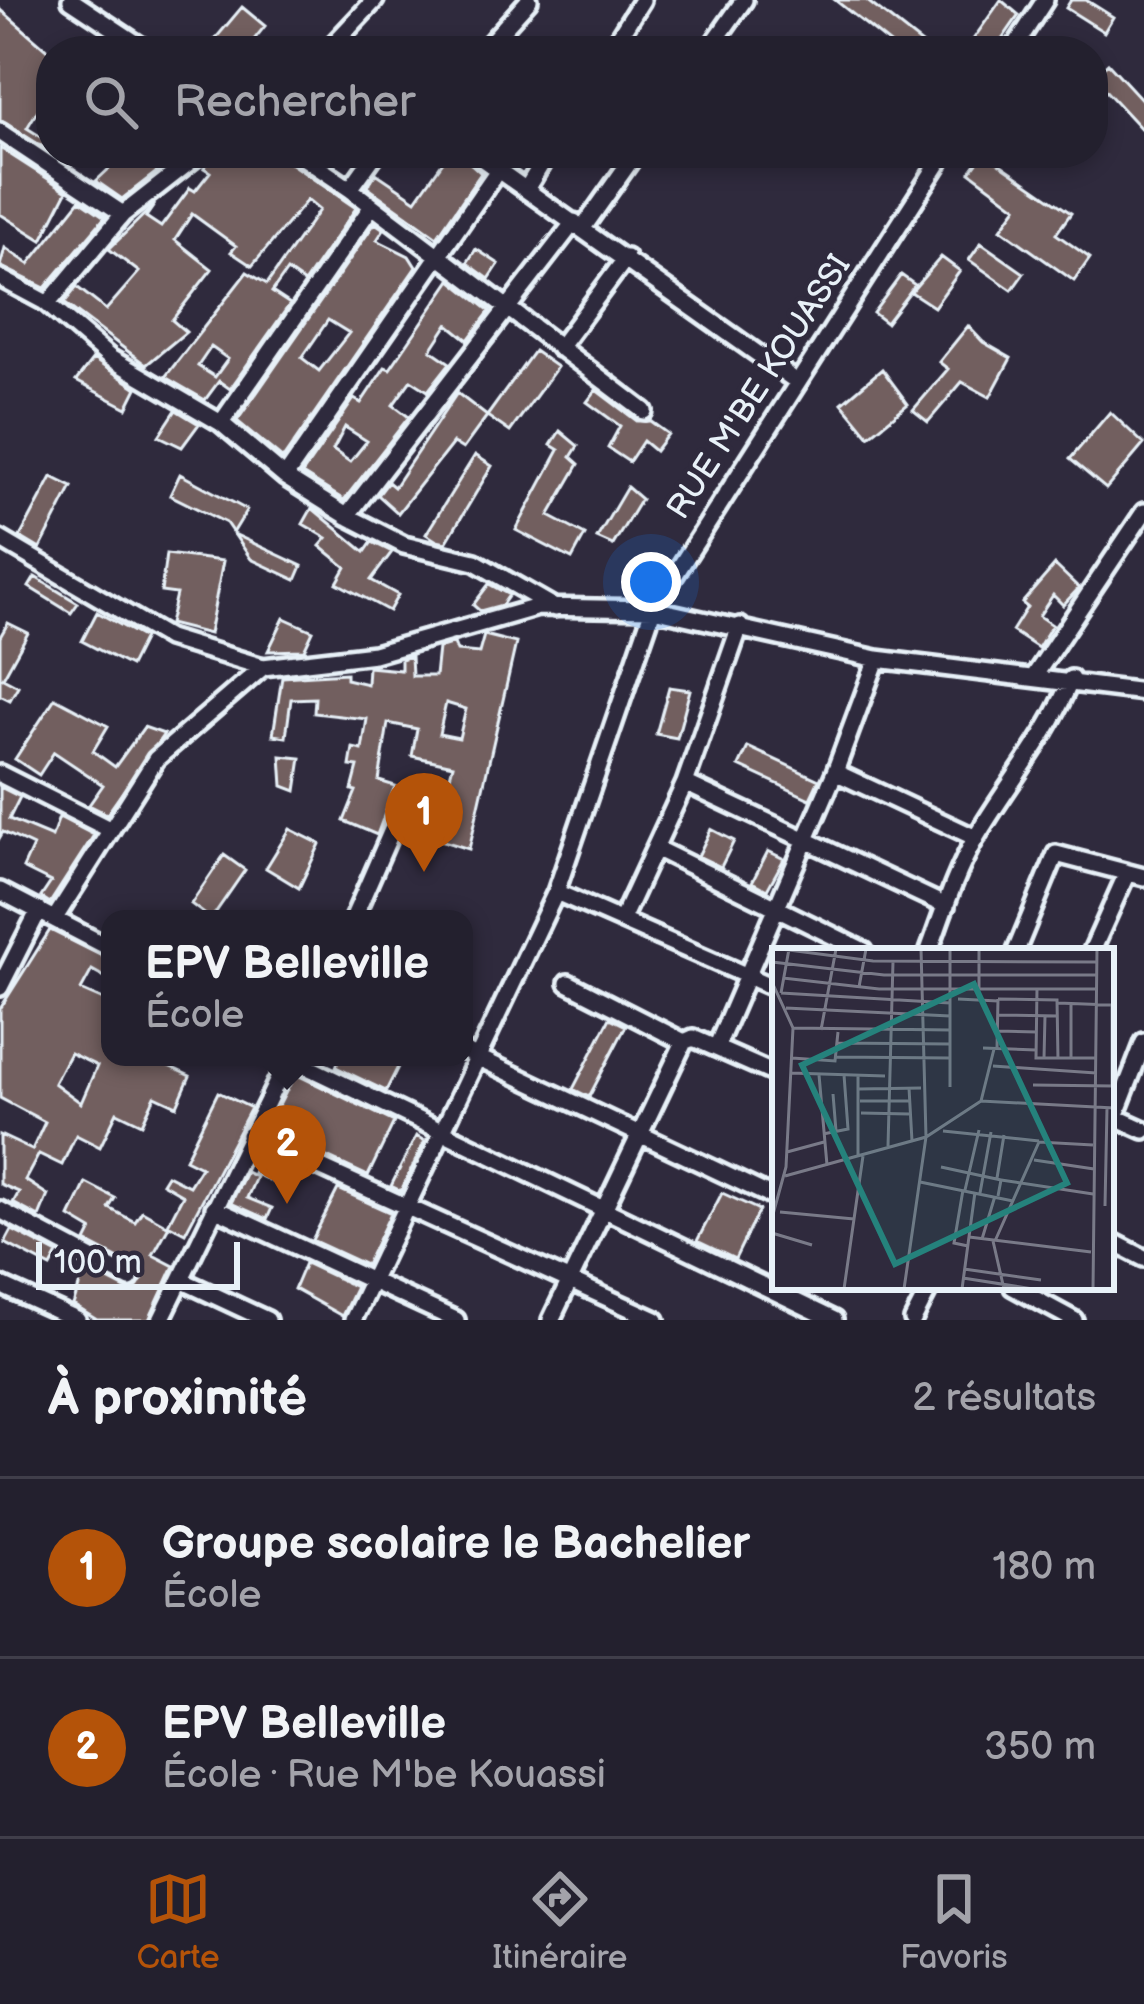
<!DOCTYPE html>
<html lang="fr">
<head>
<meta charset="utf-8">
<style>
	:root { --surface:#23202e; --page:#2b2836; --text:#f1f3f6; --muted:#a3a3aa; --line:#403e4a; --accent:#b45309 }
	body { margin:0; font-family:"Balsamiq Sans",sans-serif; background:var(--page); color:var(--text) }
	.scale { position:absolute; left:36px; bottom:30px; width:204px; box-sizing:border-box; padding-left:12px; border:6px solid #e8f1f8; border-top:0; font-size:33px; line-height:42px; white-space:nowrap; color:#e8f1f8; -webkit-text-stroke:9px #2f2a3d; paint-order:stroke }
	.you { position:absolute; left:651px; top:582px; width:42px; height:42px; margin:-30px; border:9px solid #fff; border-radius:50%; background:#1a73e8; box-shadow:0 0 0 18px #1a73e833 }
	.badge { display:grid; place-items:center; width:78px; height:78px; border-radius:50%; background:var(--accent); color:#fff; font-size:39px; font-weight:700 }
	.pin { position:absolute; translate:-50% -99px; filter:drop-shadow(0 3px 6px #0008) }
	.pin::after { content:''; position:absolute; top:63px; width:42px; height:36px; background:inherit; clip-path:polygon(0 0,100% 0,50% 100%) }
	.popup { position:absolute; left:101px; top:910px; width:372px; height:156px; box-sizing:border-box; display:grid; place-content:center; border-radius:24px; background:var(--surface); filter:drop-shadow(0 3px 9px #0005); font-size:39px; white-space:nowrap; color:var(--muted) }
	.popup b { font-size:45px; color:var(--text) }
	.popup::after { content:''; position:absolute; left:50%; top:100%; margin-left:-24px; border:24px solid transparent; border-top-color:var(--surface) }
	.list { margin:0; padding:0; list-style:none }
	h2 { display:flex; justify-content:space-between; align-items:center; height:156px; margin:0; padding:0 48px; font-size:51px }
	h2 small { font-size:39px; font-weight:400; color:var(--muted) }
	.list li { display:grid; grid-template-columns:78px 1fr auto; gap:36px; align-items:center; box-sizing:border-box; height:180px; padding:0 48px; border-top:3px solid var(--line) }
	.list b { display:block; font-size:45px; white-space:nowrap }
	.list p { margin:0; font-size:39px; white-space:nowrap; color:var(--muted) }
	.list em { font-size:39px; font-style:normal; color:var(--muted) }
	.icon { flex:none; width:66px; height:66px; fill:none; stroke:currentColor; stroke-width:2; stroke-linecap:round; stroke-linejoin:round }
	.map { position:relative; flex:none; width:1144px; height:1320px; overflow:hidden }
	.search { position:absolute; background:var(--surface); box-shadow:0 6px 18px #0003; left:36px; right:36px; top:36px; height:132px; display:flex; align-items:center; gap:30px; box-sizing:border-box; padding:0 42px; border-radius:48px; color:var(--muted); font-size:45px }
	.sheet { height:516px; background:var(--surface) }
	nav { display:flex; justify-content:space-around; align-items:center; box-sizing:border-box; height:168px; border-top:3px solid var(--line); background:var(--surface); font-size:33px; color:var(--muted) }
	nav a { display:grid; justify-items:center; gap:6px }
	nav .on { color:var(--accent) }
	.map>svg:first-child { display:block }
	.building { fill:#725f5f; stroke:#e8f1f8; stroke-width:3; fill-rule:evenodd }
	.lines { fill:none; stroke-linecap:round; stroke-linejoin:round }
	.minor-casing { stroke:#e8f1f8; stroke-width:24 }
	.minor { stroke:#2f2a3d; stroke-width:15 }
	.labels { text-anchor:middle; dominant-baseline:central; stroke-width:9; stroke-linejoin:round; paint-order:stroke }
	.street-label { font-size:33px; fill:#e8f1f8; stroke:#2f2a3d }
	.inset-road { fill:none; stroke:#797a88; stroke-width:3 }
	.view { fill:#25827c; fill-opacity:0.15; stroke:#25827c; stroke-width:6 }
	.inset-edge { fill:none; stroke:#e8f1f8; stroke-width:6 }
</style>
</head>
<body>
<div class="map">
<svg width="1144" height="1320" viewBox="0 0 1144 1320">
	<rect width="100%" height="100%" fill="#2f2a3d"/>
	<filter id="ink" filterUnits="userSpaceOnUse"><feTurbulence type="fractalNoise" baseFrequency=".00833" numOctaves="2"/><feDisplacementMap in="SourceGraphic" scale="24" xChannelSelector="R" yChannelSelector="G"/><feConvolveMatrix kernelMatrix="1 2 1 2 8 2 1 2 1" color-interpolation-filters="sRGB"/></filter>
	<g filter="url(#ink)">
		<path class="building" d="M 835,0 L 866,0 L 931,51 L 899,51 Z
			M 1001,0 L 1019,15 L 994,51 L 965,51 Z
			M 1071,0 L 1086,0 L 1113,17 L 1104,32 L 1066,8 Z
			M 242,7 L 265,26 L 245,51 L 205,51 Z
			M 0,9 L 51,53 L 51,69 L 42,84 L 50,90 L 27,128 L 51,143 L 51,152 L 0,120 Z
			M 1108,63 L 1144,102 L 1144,132 L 1093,77 Z
			M 0,148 L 67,191 L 42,240 L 0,214 Z
			M 126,153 L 178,153 L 180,154 L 122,199 L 96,181 Z
			M 215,153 L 285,153 L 290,163 L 356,208 L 304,283 L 287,271 L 272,292 L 290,304 L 230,389 L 219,381 L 205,400 L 165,377 L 247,272 L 267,284 L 319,210 L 307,200 L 252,266 L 231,252 L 236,246 L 192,214 L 175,240 L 212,269 L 172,320 L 186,332 L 146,365 L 64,303 L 77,287 L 106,310 L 139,272 L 109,249 L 155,204 L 146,217 L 161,227 L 190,188 L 195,191 L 210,172 L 204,168 ZM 211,347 L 228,359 L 215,377 L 198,366 Z
			M 449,153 L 459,153 L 481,173 L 437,237 L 367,187 L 376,173 L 416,200 Z
			M 984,153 L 1071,213 L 1056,234 L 1090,258 L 1074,281 L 1001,229 L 1017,207 L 970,172 Z
			M 80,200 L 105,217 L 45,288 L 0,266 L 5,248 L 29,264 Z
			M 375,223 L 384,229 L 377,240 L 409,256 L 416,267 L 283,459 L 237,421 ZM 328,320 L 349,333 L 319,371 L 302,358 Z
			M 981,243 L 1024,273 L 1012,290 L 969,260 Z
			M 476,249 L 499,264 L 489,279 L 467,263 Z
			M 941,257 L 960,271 L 934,307 L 911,292 Z
			M 901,275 L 915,285 L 886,323 L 873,313 Z
			M 451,280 L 490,311 L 468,340 L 448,324 L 431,350 L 450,363 L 428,391 L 411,380 L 393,405 L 409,417 L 344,500 L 302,474 L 354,399 L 361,403 L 385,367 L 390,369 ZM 345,427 L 367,441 L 350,462 L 333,450 Z
			M 968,326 L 983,342 L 1011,358 L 990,397 L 962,382 L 928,422 L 913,410 L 948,369 L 939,362 Z
			M 534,351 L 557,367 L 510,432 L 487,416 Z
			M 93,359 L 137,388 L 127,408 L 76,381 Z
			M 882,369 L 908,404 L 869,436 L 842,403 Z
			M 596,390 L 637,421 L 650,421 L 668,434 L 655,451 L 643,441 L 629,462 L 608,448 L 620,426 L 587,402 Z
			M 457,393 L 487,416 L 463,449 L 453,443 L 398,513 L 378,495 L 388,482 L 394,487 Z
			M 176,410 L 199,424 L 182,447 L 159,436 Z
			M 1110,412 L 1144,444 L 1106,489 L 1070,459 Z
			M 560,431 L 578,446 L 571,457 L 579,464 L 549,516 L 585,535 L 572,559 L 516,530 L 559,450 L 551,445 Z
			M 475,455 L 492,466 L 446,543 L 437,541 L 426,534 Z
			M 180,474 L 247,510 L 233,533 L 226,523 L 170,495 Z
			M 52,477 L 72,487 L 40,549 L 20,537 Z
			M 627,487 L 641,499 L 613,545 L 597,538 Z
			M 312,508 L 365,552 L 372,542 L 392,552 L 371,580 L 398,595 L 389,611 L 337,583 L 346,567 L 320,546 L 327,538 L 303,524 Z
			M 234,534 L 302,566 L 296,580 L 251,559 Z
			M 166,554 L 223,561 L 209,634 L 169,624 L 176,594 L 161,592 Z
			M 1055,565 L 1079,588 L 1063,605 L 1053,595 L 1039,616 L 1052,625 L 1038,648 L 1012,631 L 1027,607 L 1022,603 Z
			M 35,577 L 78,603 L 71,613 L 29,587 Z
			M 489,584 L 509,595 L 502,605 L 480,611 L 473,605 Z
			M 97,612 L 144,638 L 130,666 L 82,641 Z
			M 284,618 L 313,631 L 304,650 L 268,651 Z
			M 8,623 L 28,633 L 3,678 L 18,686 L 10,700 L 0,695 L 0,637 Z
			M 484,635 L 516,643 L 469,849 L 434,838 L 453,765 L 412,756 L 417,729 L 388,723 L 379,781 L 395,786 L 377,835 L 344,821 L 356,791 L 352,790 L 358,767 L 350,766 L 353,748 L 362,750 L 367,719 L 314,713 L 315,698 L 291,699 L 286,737 L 273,735 L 282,677 L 346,673 L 346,679 L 367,684 L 368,667 L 401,670 L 401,659 L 411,656 L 412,676 L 435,676 L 438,648 L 454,643 L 457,651 L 479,653 ZM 446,703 L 466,709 L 459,738 L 439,734 Z
			M 669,687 L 690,690 L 677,738 L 656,734 Z
			M 55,698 L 108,726 L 93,751 L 115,767 L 144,727 L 164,734 L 107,814 L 89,805 L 103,785 L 54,752 L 39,775 L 15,759 Z
			M 748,747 L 819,780 L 810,799 L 739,766 Z
			M 281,756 L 301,758 L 296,791 L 283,786 Z
			M 0,787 L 20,797 L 9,819 L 52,837 L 59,817 L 94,835 L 50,903 L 41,897 L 51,882 L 23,868 L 33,846 L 3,832 L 0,837 Z
			M 290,829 L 320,844 L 299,888 L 266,868 Z
			M 711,829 L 734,841 L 721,867 L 698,856 Z
			M 768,851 L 784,859 L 767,890 L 752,882 Z
			M 224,855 L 245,870 L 211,919 L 191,904 Z
			M 50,930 L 110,960 L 110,980 L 92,970 L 81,990 L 110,1003 L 110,1057 L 149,1057 L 190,1076 L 177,1106 L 155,1096 L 142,1124 L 117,1112 L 100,1147 L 76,1135 L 62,1165 L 39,1154 L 25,1180 L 48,1195 L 39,1217 L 13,1203 L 19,1192 L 0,1184 L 0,1135 L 32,1150 L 45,1122 L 0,1098 L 0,1009 ZM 70,1053 L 97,1066 L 81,1103 L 54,1083 Z
			M 610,1018 L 626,1026 L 589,1097 L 573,1089 Z
			M 340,1057 L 382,1057 L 399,1065 L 386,1091 L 336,1067 Z
			M 295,1074 L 394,1122 L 368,1176 L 267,1129 Z
			M 218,1092 L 251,1108 L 185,1233 L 168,1224 L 183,1195 L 162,1183 L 167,1175 L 189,1186 L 201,1167 L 185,1159 Z
			M 416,1136 L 425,1141 L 401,1191 L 391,1186 Z
			M 262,1154 L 289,1166 L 280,1185 L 253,1173 Z
			M 246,1172 L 256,1177 L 247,1198 L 272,1208 L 267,1219 L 231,1203 Z
			M 86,1183 L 115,1198 L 109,1208 L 135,1222 L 142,1211 L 169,1226 L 153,1255 L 174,1266 L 149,1320 L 97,1320 L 73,1305 L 85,1268 L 129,1291 L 142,1280 L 136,1268 L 86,1242 L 92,1230 L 70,1217 Z
			M 338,1189 L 391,1213 L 366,1265 L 312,1240 Z
			M 722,1193 L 759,1210 L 735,1259 L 697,1241 Z
			M 12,1230 L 58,1254 L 51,1267 L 5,1243 Z
			M 305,1263 L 356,1287 L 342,1316 L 294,1289 Z"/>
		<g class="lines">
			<defs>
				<path id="minor" d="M 71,0 L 148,51
					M 327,51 L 375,0
					M 483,51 L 529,0
					M 610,51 L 642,0
					M 708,51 L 744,0
					M 1012,51 L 1045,0
					M 0,132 L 123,214
					M 297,153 L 350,189 L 376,153
					M 474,153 L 796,381
					M 527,188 L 548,153
					M 350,189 L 644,411
					M 583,228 L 636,153
					M 0,278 L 45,302 L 51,300 L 123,214 L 201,153
					M 45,302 L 110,358 L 221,423 L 285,477 L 347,516 L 404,545 L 475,562 L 555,608
					M 559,348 L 626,258
					M 221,423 L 370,209
					M 285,477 L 498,170
					M 347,516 L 574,222
					M 0,539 L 168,638 L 263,667 L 374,654 L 538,607 L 653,609 L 877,659 L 1144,692
					M 1035,675 L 1144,512
					M 835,772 L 976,838
					M 0,774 L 109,829
					M 685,783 L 946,906
					M 655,848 L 864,951
					M 0,891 L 110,948
					M 556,892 L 775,988
					M 55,918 L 156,759 L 263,667
					M 353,919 L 395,823
					M 622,919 L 685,783 L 740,626
					M 929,951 C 943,913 955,874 975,839 C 1007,784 1047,739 1071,679
					M 1016,951 L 1056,854 L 1144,877
					M 1092,951 L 1127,873
					M 568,983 L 684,1042
					M 0,987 L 39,910
					M 716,1048 L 835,772 L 877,659
					M 464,1051 L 775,1198
					M 289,1058 L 834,1320
					M 1115,1117 L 1144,1130
					M 1111,1127 L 1144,1042
					M 249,1135 L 656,1320
					M 214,1208 L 456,1320
					M 0,1210 L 130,1279
					M 1111,1241 L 1144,1258
					M 181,1280 L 267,1320
					M 0,1285 L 77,1320
					M 1013,1287 L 1074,1320
					M 161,1320 L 289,1057
					M 353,1320 L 556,892 L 653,609 L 945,153
					M 551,1320 L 684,1042 L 693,1038 L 775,1074
					M 913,1320 L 930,1287"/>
			</defs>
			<use href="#minor" class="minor-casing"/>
			<use href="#minor" class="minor"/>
		</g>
	</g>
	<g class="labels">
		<g class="street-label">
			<text transform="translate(759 387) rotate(-57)">RUE M'BE KOUASSI</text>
		</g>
	</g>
	<g transform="translate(772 948)">
		<rect width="342" height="342" fill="#2f2a3d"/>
		<path class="inset-road" d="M 9,1 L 101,13 L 325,14M 207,1 L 207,41M 0,14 L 112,27 L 325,27M 11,30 L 107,41 L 325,41M 0,34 L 21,80 L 14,219 L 0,270M 87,39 L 94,1M 265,41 L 264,110 L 324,110M 9,45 L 178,55M 9,45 L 17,1M 186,51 L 226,53M 226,51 L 285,52 L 286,111M 286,55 L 339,57M 340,57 L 340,138M 14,60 L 178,68M 226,67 L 286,68M 21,80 L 178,82M 49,82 L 64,1M 226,83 L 265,84M 65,95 L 177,96M 211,100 L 264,102M 225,101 L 226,51M 64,109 L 177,110M 20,110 L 63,113 L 66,84M 272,110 L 273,68M 299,111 L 299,55M 221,118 L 324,125M 19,125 L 113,128M 47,127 L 55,217M 261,137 L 341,138M 178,139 L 178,1M 137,140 L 140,193M 87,141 L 149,140M 61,146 L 64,183M 88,153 L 137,153M 209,153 L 222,101M 89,165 L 137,166M 171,183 L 267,193M 51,186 L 76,181 L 72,127M 116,198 L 121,14M 15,204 L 52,194M 86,208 L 86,128M 262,212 L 322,221M 169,219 L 229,232M 13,228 L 154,189 L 209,153 L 342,160M 225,230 L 232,187M 148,234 L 241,253M 191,242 L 182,295 L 196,298M 193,242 L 207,182M 208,245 L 219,184M 226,248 L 229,232 L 321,246M 333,258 L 335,160M 8,264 L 82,271M 0,285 L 40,297M 197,289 L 319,304M 210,291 L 223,248M 221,293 L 232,341M 223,293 L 267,194 L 321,197M 192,321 L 269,332M 191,330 L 261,341M 72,341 L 91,208M 132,341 L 154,189 L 149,1M 190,341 L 203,244M 321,341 L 325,1"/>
		<path class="view" d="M 202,36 L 295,235 L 123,316 L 30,117 Z"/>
		<rect width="342" height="342" class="inset-edge"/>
	</g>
</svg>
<div class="scale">100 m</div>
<div class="you"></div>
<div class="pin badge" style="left:424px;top:872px">1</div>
<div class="pin badge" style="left:287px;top:1204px">2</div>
<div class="popup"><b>EPV Belleville</b>École</div>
<div class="search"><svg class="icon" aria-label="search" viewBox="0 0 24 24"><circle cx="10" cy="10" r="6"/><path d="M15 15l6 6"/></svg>Rechercher</div>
</div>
<section class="sheet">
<h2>À proximité<small>2 résultats</small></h2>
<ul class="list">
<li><span class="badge">1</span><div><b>Groupe scolaire le Bachelier</b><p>École</p></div><em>180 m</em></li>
<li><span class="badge">2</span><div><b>EPV Belleville</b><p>École · Rue M'be Kouassi</p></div><em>350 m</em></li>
</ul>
</section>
<nav>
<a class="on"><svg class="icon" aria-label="map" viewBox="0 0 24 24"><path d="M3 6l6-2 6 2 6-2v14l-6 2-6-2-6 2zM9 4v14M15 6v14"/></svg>Carte</a>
<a><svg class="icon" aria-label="directions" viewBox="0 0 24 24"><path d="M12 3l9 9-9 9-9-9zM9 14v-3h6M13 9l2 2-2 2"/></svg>Itinéraire</a>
<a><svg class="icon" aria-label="saved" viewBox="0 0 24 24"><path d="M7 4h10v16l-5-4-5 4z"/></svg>Favoris</a>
</nav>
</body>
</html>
